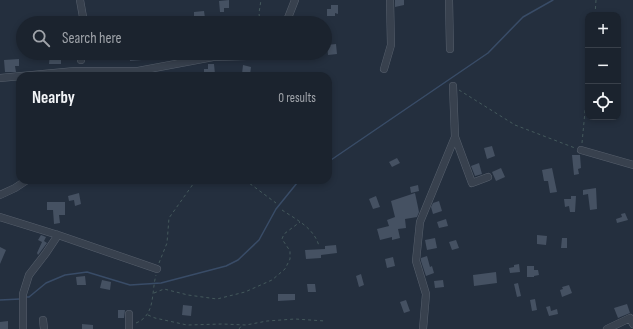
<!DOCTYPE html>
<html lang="en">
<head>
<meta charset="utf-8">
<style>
	:root { --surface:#1b232e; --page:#282f3a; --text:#f1f3f6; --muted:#a0a4aa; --line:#39404a }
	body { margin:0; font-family:"Sofia Sans Condensed",sans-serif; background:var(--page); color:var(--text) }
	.controls { position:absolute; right:12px; top:12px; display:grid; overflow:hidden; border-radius:8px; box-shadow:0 2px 6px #0003 }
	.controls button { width:36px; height:36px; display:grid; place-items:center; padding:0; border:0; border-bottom:1px solid var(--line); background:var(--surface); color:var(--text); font:20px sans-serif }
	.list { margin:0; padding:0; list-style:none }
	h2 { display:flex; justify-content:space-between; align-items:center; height:52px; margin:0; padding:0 16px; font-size:17px }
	h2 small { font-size:13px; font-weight:400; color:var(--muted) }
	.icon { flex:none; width:22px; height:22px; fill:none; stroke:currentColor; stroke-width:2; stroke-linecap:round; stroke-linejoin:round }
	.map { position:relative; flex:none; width:633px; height:329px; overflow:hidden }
	.search { position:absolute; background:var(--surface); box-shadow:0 2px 6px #0003; left:16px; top:16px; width:316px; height:44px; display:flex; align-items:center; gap:10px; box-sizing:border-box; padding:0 14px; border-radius:22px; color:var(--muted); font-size:15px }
	.panel { position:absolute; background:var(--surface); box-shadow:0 2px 6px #0003; left:16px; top:72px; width:316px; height:112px; border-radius:12px }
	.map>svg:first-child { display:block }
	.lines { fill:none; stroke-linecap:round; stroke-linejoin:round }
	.stream { stroke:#394c67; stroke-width:1.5 }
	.building { fill:#455162 }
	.minor-casing { stroke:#565f6c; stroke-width:8 }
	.path { stroke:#44595c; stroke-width:1; stroke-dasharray:3 3; stroke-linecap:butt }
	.minor { stroke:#38414e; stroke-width:7 }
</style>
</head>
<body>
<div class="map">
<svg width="633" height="329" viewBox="0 0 633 329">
	<rect width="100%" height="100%" fill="#242f3e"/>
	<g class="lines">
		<path class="stream" d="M 328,162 L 488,53 L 523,17 L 553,0
			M 26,297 L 29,297 L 46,283 L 65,275 L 87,272 L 130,285 L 161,283 L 226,266 L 238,260 L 259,240 L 276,209 L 297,183 L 301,180
			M 0,300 L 20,299"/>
	</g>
	<path class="building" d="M 229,0 L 229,8 L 224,8 L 224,12 L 220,12 L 219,1 Z
		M 395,0 L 404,0 L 404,5 L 395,7 Z
		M 331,5 L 338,5 L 338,14 L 335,13 L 335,16 L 327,16 L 327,9 L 331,9 Z
		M 204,11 L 205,18 L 199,18 L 200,22 L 194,22 L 194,12 Z
		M 336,44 L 337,54 L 328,55 L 327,45 Z
		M 50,53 L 61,53 L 61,64 L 49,64 Z
		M 130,53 L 142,53 L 142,60 L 130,61 Z
		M 19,59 L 19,66 L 15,66 L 16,72 L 5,72 L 4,60 Z
		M 208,64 L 214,64 L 215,74 L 204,75 L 204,69 L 208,69 Z
		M 243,65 L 251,67 L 250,75 L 242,74 Z
		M 492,146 L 495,156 L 487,159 L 484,148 Z
		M 572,155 L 580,155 L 581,168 L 578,169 L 579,174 L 574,175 Z
		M 397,158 L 400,163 L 392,167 L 389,162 Z
		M 479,163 L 482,174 L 475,176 L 471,166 Z
		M 501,168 L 505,177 L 496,181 L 492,172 Z
		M 552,168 L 557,192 L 550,193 L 548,181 L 544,181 L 542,170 Z
		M 418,185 L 419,191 L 411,193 L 410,187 Z
		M 596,188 L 597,209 L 590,210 L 588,194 L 583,195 L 583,190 Z
		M 79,193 L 81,204 L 75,206 L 74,200 L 69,201 L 68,196 Z
		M 415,193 L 419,212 L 417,217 L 405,219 L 406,228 L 398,229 L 400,238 L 392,240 L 392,237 L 380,240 L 377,229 L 389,226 L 387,220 L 395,217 L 391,201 Z
		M 376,196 L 380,207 L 373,209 L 369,199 Z
		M 571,196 L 576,196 L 575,212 L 570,212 L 569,206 L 565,207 L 564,199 L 571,199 Z
		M 439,201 L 442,211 L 433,214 L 431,207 L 433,203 Z
		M 47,202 L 65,202 L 65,215 L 59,215 L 60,223 L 54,224 L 53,210 L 47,210 Z
		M 625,213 L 628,220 L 617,223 L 616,219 L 622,217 L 621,214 Z
		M 446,219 L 448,226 L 439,228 L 437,222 Z
		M 41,235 L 46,237 L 44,241 L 47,243 L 38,255 L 37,253 L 42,242 L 38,240 Z
		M 537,235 L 547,236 L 546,245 L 537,244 Z
		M 435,238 L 437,248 L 427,250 L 425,240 Z
		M 562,238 L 567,238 L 567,248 L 561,248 Z
		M 456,240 L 459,248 L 452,250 L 449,242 Z
		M 336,245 L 337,253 L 321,255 L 321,258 L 306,259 L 305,250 L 325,249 L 325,246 Z
		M 0,247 L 6,250 L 0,264 Z
		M 427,256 L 430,267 L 432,266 L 434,273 L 426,276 L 421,261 L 421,258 Z
		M 393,257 L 395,266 L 387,268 L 385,259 Z
		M 519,264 L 520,272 L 510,273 L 509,268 L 514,267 L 514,265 Z
		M 527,266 L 534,266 L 534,270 L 538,270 L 539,275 L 534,276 L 534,277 L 527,277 Z
		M 496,272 L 497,283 L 474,286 L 473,275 Z
		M 361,274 L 364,285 L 359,287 L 356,276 Z
		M 85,276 L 86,285 L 77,285 L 76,277 Z
		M 102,280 L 111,282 L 110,290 L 100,288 Z
		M 443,280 L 444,287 L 435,288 L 434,281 Z
		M 518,283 L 521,296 L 517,297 L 514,284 Z
		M 307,284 L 315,284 L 316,292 L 308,292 Z
		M 569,285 L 572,293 L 562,297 L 560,290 L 563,289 L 562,287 Z
		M 278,294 L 295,294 L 295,300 L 278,301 Z
		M 535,299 L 537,310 L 532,311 L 530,300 Z
		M 406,300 L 410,311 L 404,313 L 400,302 Z
		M 627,304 L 630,313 L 618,318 L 614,308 Z
		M 183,305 L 192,306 L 191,316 L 182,315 Z
		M 550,306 L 551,311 L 557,309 L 558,314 L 549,316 L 546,307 Z
		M 118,310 L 125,310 L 124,318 L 118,318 Z
		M 8,321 L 8,329 L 0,329 L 0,322 Z
		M 82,324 L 93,325 L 93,329 L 82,329 Z"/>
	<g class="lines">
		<defs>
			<path id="minor" d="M 80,0 L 83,17 L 83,23
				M 449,0 L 450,49
				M 286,23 L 295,0
				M 81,60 L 81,53
				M 384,69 L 391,45 L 390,0
				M 0,78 L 75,71 L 138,71 L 213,57 L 247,56 L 259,53
				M 453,86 L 455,137 L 472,183 L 488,177
				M 581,150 L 633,165
				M 0,195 L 15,188 L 27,180
				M 0,217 L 58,235 L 157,269
				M 43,320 L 44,329
				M 23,329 L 23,294 L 29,275 L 46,253 L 58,235
				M 129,329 L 129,314
				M 423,329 L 426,294 L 416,261 L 420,222 L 455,137
				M 607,329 L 630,318 L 633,324"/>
		</defs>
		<use href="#minor" class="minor-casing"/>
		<path class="path" d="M 595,15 L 596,0
			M 260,23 L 259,13 L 261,0
			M 459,90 L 515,125 L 575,148
			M 582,143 L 588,80
			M 245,180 L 276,203
			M 282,210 C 297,220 314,228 319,246
			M 159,263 L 167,243 L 169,218 L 196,180
			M 154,293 L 164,289 L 188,295 L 217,299 L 245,292 L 272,280 L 285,269 L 290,259 L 290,251 L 282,239 L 284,234 L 300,222
			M 148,315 L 155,318 L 187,325 L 222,324 L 246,325 L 267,321 L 295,319 L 325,321
			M 136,323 C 156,315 151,293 156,275
			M 239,329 L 242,325"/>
		<use href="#minor" class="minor"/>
	</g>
</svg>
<div class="controls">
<button>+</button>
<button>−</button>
<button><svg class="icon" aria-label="locate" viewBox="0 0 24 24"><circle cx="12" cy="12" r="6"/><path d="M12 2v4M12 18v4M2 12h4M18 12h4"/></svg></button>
</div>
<div class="search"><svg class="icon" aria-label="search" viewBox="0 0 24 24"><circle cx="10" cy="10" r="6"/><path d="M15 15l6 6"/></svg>Search here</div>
<section class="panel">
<h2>Nearby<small>0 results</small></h2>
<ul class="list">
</ul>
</section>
</div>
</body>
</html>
